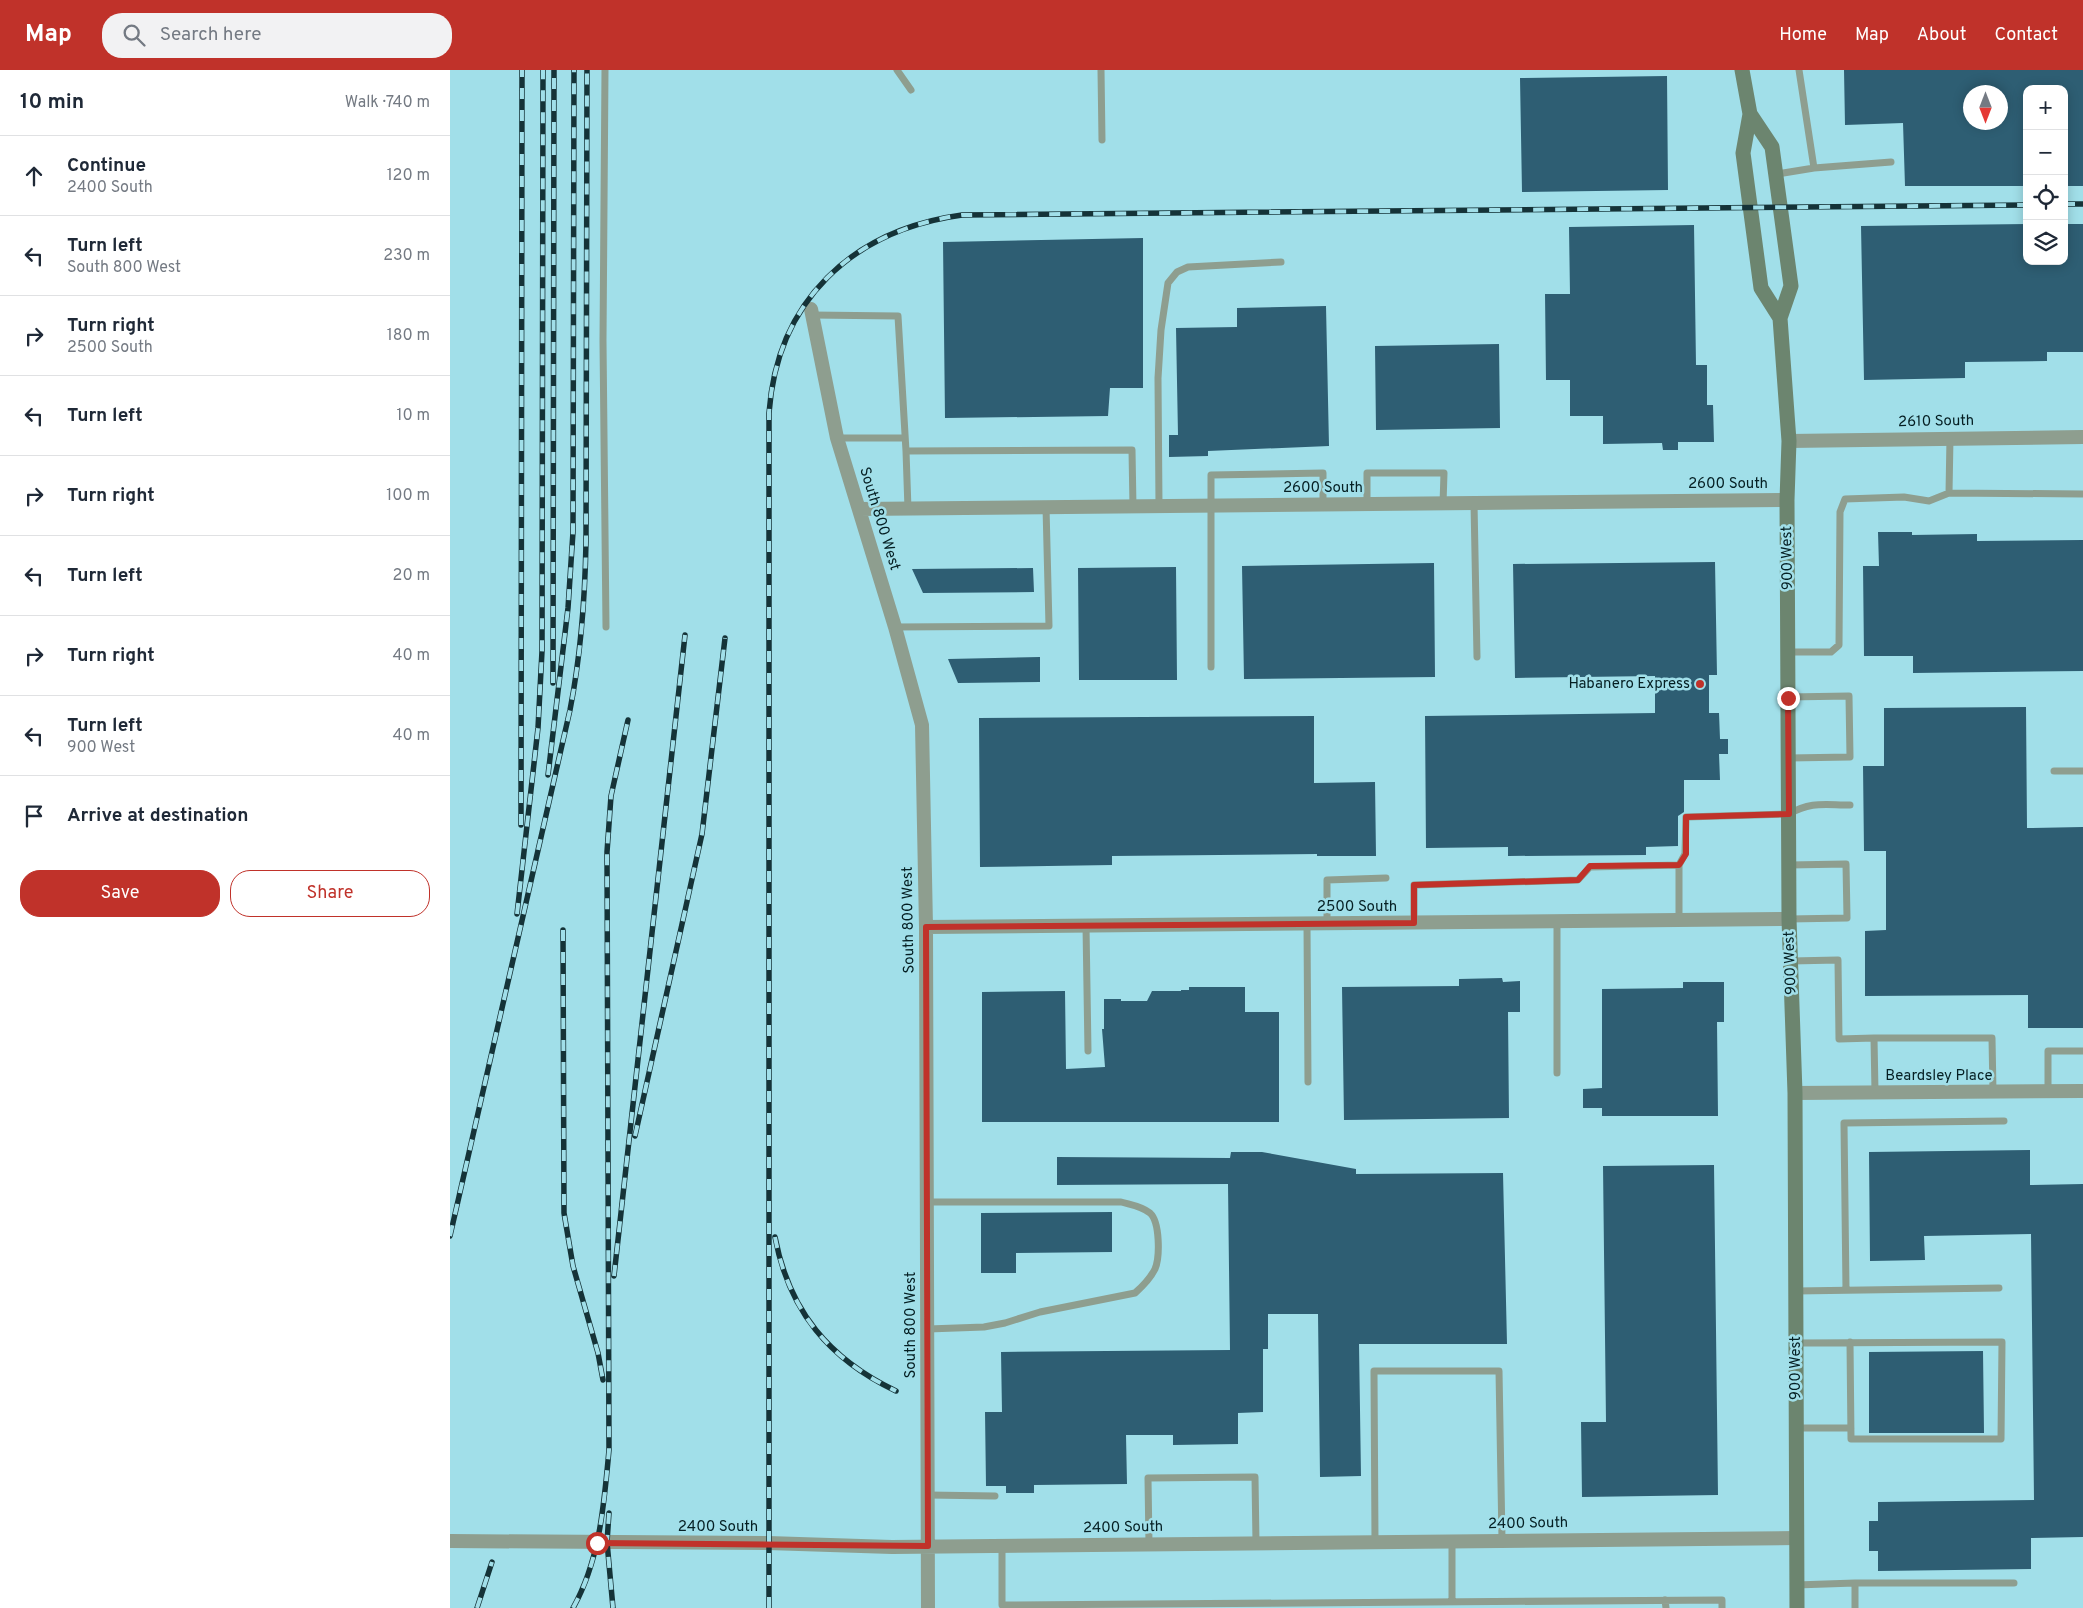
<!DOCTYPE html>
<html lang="en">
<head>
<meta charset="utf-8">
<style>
	:root { --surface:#fff; --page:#f2f2f3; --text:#1f2937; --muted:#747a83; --line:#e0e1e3; --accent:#c0322a }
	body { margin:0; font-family:Overpass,sans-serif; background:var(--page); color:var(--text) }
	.controls { position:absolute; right:15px; top:15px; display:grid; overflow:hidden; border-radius:10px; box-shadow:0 2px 12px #0003 }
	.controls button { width:45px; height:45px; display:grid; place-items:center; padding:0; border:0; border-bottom:1px solid var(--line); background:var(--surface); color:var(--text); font:25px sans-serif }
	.compass { position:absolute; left:1513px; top:15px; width:45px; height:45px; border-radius:50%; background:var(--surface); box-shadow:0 2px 12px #0003; rotate:180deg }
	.stop { position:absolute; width:15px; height:15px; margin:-11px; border:4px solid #c0322a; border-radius:50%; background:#fff }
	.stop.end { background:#c0322a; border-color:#fff; box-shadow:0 1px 5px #0008 }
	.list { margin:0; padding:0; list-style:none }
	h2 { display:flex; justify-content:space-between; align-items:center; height:65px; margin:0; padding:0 20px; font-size:21px }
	h2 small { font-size:16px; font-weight:400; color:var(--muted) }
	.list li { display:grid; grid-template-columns:32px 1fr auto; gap:15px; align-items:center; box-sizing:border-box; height:80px; padding:0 20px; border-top:1px solid var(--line) }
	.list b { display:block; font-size:19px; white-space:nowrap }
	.list p { margin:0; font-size:16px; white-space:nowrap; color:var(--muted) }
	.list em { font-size:16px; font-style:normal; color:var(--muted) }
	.actions { display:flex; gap:10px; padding:15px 20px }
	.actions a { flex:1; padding:11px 0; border:1px solid var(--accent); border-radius:20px; text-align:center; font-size:18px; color:var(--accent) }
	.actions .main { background:var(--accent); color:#fff }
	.icon { flex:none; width:28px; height:28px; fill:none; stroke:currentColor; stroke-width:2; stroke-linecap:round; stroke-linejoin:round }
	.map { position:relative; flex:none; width:1633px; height:1538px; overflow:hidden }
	header { display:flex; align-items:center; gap:30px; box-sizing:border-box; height:70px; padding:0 25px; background:var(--accent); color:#fff }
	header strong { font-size:24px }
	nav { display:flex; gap:28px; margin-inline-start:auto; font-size:18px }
	.search { width:350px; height:45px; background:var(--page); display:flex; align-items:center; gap:12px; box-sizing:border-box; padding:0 18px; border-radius:20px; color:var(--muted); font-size:19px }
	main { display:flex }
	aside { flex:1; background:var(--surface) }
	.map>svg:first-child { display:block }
	.building { fill:#2e5e73; fill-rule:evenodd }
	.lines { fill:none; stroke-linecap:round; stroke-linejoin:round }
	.lane { stroke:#8e9e8f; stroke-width:7 }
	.street { stroke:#8e9e8f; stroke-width:14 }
	.secondary { stroke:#6c856f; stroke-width:15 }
	.rail-casing { stroke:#153338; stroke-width:5.5 }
	.rail { stroke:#a1dfe9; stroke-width:4; stroke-dasharray:11; stroke-linecap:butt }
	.route { stroke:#c0322a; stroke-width:6 }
	.poi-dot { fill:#c0322a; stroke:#a1dfe9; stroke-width:2 }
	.labels { text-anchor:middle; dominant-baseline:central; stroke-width:5; stroke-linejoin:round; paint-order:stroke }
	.street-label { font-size:15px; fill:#051f23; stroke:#a1dfe9 }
	.poi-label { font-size:15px; fill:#051f23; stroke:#a1dfe9; text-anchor:end }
</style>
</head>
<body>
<header>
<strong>Map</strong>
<div class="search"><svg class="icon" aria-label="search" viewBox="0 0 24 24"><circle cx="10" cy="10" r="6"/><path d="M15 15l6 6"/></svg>Search here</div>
<nav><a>Home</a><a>Map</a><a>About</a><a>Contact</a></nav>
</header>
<main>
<aside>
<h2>10 min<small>Walk · 740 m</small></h2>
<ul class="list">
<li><svg class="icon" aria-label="ahead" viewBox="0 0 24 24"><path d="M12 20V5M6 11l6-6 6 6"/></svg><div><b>Continue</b><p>2400 South</p></div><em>120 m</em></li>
<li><svg class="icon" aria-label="left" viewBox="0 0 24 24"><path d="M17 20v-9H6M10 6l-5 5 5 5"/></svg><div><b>Turn left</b><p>South 800 West</p></div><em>230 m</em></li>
<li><svg class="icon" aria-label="right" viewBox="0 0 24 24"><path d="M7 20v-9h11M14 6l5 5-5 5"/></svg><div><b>Turn right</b><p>2500 South</p></div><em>180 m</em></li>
<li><svg class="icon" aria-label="left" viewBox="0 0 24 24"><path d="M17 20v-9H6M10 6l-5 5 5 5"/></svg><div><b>Turn left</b></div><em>10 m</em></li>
<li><svg class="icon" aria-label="right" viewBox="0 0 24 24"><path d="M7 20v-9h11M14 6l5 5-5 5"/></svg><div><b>Turn right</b></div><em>100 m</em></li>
<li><svg class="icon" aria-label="left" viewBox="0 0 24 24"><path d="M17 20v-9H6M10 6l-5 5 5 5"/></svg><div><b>Turn left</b></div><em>20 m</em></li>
<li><svg class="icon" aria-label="right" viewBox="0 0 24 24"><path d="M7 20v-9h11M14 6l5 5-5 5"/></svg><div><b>Turn right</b></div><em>40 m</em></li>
<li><svg class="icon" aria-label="left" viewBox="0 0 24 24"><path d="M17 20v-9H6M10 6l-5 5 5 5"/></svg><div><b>Turn left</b><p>900 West</p></div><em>40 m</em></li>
<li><svg class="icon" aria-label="arrive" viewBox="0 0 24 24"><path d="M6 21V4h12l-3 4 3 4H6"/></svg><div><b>Arrive at destination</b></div></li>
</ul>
<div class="actions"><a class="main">Save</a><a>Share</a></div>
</aside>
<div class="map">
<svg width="1633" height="1538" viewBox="0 0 1633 1538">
	<rect width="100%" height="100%" fill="#a1dfe9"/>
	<path class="building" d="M 1394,0 L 1633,0 L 1633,116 L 1614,116 L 1614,19 L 1577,19 L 1577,116 L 1455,116 L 1453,53 L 1395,55 ZM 1520,22 L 1550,22 L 1550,52 L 1520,52 Z
		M 1217,6 L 1218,120 L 1072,122 L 1070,8 Z
		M 1577,154 L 1577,191 L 1614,191 L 1614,154 L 1633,154 L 1633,282 L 1597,282 L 1597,291 L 1515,292 L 1515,308 L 1414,310 L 1411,156 Z
		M 1244,155 L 1246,295 L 1257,295 L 1257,335 L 1263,335 L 1264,372 L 1228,372 L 1228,380 L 1213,380 L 1212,373 L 1153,374 L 1153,346 L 1120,346 L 1120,310 L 1096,310 L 1095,224 L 1120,224 L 1119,157 Z
		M 693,168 L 693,318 L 660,318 L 658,346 L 495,348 L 493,172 Z
		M 876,236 L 879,376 L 758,381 L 758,386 L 719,387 L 719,365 L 728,365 L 726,258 L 787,257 L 787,238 Z
		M 1049,274 L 1050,358 L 926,360 L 925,276 Z
		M 1428,462 L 1462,462 L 1462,465 L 1527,464 L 1527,471 L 1633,470 L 1633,601 L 1463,603 L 1463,586 L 1414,586 L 1413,496 L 1429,496 Z
		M 1265,492 L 1267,605 L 1259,605 L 1259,643 L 1269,643 L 1270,669 L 1278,669 L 1278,684 L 1269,684 L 1270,710 L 1234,710 L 1234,742 L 1228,746 L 1228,776 L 1196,777 L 1196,785 L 1058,786 L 1058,777 L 976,778 L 975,646 L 1205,643 L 1205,606 L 1065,608 L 1063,494 Z
		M 984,493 L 985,607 L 794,609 L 792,496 Z
		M 726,497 L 727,610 L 629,610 L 628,498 Z
		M 583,498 L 584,522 L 473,523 L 462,499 Z
		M 590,587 L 590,612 L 508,613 L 498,589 Z
		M 1576,637 L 1577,758 L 1633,757 L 1633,958 L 1578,958 L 1578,925 L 1415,926 L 1415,861 L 1436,860 L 1436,781 L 1414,781 L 1413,696 L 1434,696 L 1434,638 Z
		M 864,646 L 864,713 L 925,712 L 926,786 L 867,786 L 867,784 L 662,786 L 662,795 L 530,797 L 529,648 Z
		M 1052,908 L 1053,912 L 1070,911 L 1070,942 L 1058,942 L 1059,1048 L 894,1050 L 892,917 L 1009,916 L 1009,909 Z
		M 1233,912 L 1274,912 L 1274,952 L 1267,952 L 1268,1046 L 1152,1046 L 1152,1038 L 1133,1038 L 1133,1019 L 1152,1018 L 1152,919 L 1233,918 Z
		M 739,917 L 795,917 L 795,942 L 829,942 L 829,1052 L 532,1052 L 532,922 L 615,921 L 616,999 L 655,997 L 652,959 L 654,959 L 654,929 L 671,929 L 671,931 L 697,931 L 702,921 L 731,921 L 731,920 L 739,920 Z
		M 1580,1080 L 1580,1115 L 1633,1114 L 1633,1467 L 1581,1468 L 1581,1499 L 1428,1501 L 1428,1481 L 1419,1481 L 1419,1451 L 1428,1451 L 1428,1432 L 1584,1430 L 1581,1164 L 1474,1166 L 1475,1190 L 1420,1191 L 1419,1082 Z
		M 781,1082 L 812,1082 L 906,1099 L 906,1104 L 1053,1103 L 1057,1274 L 909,1274 L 911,1406 L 870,1407 L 868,1244 L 818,1244 L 818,1279 L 813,1279 L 813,1342 L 788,1343 L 788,1374 L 723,1375 L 723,1365 L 676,1365 L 677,1414 L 584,1415 L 584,1423 L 556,1423 L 556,1416 L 536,1416 L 535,1342 L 552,1342 L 551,1282 L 780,1280 L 778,1114 L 607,1115 L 607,1087 L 780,1088 Z
		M 1264,1095 L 1268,1425 L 1132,1427 L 1131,1352 L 1156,1352 L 1153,1096 Z
		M 662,1142 L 662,1182 L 566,1183 L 566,1203 L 531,1203 L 531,1143 Z
		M 1533,1281 L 1534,1363 L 1419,1363 L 1419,1282 Z"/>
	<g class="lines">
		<path class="lane" d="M 155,0 L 153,271 L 156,557
			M 447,0 L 461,20
			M 651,0 L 652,70
			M 1364,98 L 1441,92
			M 1327,104 L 1364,98 L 1349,0
			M 362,245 L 448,246 L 456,381
			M 387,368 L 455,368
			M 1499,423 L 1633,424
			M 1024,433 L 1027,587
			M 917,434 L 917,403 L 994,403 L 993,434
			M 709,436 L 708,308 L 711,260 L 718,213 L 727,202 L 738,197 L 831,192
			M 458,439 L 456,381 L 682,380 L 683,437
			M 445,557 L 599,556 L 596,437
			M 1339,582 L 1381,582 L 1389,575 L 1390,442 L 1395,429 L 1454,427 L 1479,431 L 1499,423 L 1500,368
			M 761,597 L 761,405 L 873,403 L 873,434
			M 1338,627 L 1399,626 L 1400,687 L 1339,688
			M 1604,701 L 1633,701
			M 1229,795 L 1235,784 L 1236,747 L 1339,744 C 1361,731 1375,735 1400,735
			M 1339,795 L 1396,794 L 1397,848 L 1339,849
			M 1107,851 L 1107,1003
			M 877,853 L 877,810 L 936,808
			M 964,853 L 964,815 L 1128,810 L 1140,797 L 1229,795 L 1229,850
			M 857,854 L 858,1012
			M 636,856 L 638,981
			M 1341,891 L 1388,890 L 1389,969 L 1424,968
			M 1598,1021 L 1598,981 L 1633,981
			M 1425,1022 L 1424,968 L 1542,968 L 1543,1022
			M 476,1132 L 671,1132 C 681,1135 691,1136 700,1143 C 710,1152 710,1187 705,1199 C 700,1209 693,1216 685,1223 L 590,1242 L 555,1253 L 534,1257 L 478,1259
			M 1396,1220 L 1394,1053 L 1554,1051
			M 1346,1221 L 1549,1218
			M 1346,1273 L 1552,1272 L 1551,1369 L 1401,1369 L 1400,1272
			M 1346,1358 L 1401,1358
			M 478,1425 L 545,1426
			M 1002,1471 L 1002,1532
			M 925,1472 L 924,1301 L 1049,1301 L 1052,1470
			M 699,1474 L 698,1408 L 805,1407 L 806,1473
			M 552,1475 L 552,1535 L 1272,1530 L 1272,1538
			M 1346,1515 L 1405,1513
			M 1215,1530 L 1216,1538
			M 1405,1538 L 1405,1513 L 1564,1513"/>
		<path class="street" d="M 361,239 L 387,368 L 445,557 L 472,655 L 476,857 L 478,1538
			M 1339,371 L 1633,367
			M 409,439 L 1337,430
			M 476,857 L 1339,849
			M 1345,1023 L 1633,1021
			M 0,1471 L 318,1473 L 442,1477 L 1346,1468"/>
		<path class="secondary" d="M 1292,0 L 1300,44 L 1293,83 L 1311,218 L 1330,248
			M 1300,44 L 1322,77 L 1341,216 L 1330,248 L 1339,371 L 1337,430 L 1339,849 L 1345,1023 L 1347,1538"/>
		<defs>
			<path id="rail" d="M 1614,134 L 1633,134
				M 103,613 L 104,0
				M 98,705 L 118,538 L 123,462 L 124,0
				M 71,755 L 72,0
				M 67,844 L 88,658 L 92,581 L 93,0
				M 113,860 L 114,1143 L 123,1196 L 148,1283 L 153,1310
				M 185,1066 L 252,764 L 275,568
				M 0,1166 L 120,640 C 131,584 135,529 136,472 L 137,0
				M 325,1167 C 339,1241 379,1289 446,1321
				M 164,1206 L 235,565
				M 159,1443 L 157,1472 L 163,1538
				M 27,1538 L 42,1492
				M 123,1538 C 150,1490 154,1434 159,1380 L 157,782 L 161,726 L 178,650
				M 319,1538 L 319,343 C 327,231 402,160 512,145 L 1577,135"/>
		</defs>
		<use href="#rail" class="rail-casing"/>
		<use href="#rail" class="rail"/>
	</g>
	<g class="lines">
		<path class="route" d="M 147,1473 L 478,1476 L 476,857 L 964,853 L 964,815 L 1128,810 L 1140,796 L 1229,795 L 1236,784 L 1236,747 L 1339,744 L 1338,628"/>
	</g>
	<circle class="poi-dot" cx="1250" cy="614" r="5"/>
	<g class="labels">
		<g class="street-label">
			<text transform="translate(1486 352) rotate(-1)">2610 South</text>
			<text x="1278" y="414">2600 South</text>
			<text x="873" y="418">2600 South</text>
			<text transform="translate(429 449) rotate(73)">South 800 West</text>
			<text transform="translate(1338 488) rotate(-91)">900 West</text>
			<text x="907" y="837">2500 South</text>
			<text transform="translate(459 850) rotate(-91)">South 800 West</text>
			<text transform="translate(1341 893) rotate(-92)">900 West</text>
			<text x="1489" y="1006">Beardsley Place</text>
			<text transform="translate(461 1255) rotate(-90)">South 800 West</text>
			<text transform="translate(1346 1298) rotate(-90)">900 West</text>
			<text transform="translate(1078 1454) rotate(-1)">2400 South</text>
			<text x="268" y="1457">2400 South</text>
			<text transform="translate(673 1458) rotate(-1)">2400 South</text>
		</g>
		<g class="poi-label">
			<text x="1240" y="614">Habanero Express</text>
		</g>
	</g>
</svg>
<div class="controls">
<button>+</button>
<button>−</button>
<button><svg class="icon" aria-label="locate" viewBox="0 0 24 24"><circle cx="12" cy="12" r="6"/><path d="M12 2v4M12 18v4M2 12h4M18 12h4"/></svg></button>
<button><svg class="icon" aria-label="layers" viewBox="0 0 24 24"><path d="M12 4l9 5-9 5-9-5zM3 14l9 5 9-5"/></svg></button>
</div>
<svg class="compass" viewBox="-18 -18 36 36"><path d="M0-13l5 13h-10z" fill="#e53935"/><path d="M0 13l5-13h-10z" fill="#747a83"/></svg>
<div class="stop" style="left:147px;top:1473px"></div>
<div class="stop end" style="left:1338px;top:628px"></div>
</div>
</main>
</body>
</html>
